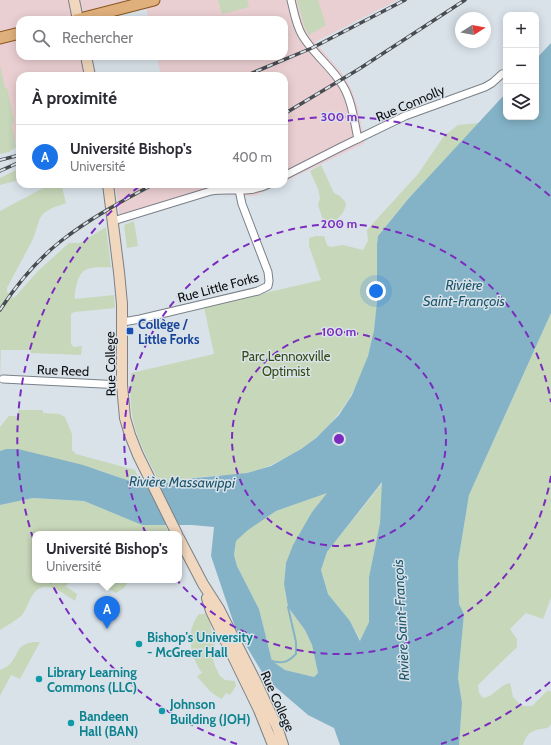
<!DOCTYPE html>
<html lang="fr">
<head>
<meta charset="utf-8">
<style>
	:root { --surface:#fff; --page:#f2f2f3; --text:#2b2b33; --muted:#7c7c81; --line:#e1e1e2; --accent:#1a73e8 }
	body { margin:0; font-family:Cabin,sans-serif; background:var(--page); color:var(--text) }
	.controls { position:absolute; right:12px; top:12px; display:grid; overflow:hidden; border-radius:8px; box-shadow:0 2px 10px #0003 }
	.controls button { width:36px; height:36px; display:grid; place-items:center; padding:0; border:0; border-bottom:1px solid var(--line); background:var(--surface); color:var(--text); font:20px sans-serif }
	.compass { position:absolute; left:455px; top:12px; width:36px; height:36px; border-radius:50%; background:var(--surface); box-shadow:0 2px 10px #0003; rotate:79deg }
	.you { position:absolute; left:376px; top:291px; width:14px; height:14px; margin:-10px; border:3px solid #fff; border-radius:50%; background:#1a73e8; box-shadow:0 0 0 6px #1a73e833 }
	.badge { display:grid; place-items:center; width:26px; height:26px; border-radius:50%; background:var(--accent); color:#fff; font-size:13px; font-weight:700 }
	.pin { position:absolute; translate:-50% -33px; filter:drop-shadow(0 1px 2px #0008) }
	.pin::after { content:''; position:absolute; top:21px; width:14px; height:12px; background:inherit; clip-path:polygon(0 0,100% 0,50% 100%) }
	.popup { position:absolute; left:32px; top:531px; width:150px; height:52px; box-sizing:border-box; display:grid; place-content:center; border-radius:8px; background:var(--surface); filter:drop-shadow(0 1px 3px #0005); font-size:13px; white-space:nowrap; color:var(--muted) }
	.popup b { font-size:15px; color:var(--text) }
	.popup::after { content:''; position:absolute; left:50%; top:100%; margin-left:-8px; border:8px solid transparent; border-top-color:var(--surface) }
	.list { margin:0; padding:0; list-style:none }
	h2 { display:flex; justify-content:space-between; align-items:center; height:52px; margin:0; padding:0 16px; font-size:17px }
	h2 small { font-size:13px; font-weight:400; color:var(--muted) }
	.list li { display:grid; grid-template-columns:26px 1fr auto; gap:12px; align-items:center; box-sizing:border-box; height:64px; padding:0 16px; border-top:1px solid var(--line) }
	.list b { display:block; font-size:15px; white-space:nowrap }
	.list p { margin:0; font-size:13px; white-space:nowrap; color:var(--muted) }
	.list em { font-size:13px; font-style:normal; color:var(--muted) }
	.icon { flex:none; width:22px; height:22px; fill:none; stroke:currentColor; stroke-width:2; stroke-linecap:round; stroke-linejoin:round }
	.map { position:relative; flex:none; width:551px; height:745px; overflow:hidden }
	.search { position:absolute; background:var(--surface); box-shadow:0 2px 10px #0003; left:16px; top:16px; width:272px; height:44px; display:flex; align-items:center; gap:10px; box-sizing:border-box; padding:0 14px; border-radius:12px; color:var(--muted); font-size:15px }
	.panel { position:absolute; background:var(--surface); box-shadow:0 2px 10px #0003; left:16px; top:72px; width:272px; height:116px; border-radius:12px }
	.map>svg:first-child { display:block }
	.commercial { fill:#eacfd2 }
	.green { fill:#c7d7b9 }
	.water { fill:#84b3c7; fill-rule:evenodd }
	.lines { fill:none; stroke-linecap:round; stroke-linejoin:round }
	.stream { stroke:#84b3c7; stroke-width:2 }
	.street-casing { stroke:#7a8188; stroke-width:9 }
	.secondary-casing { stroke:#7a8188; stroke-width:12 }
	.primary-casing { stroke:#89551d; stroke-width:13 }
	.street { stroke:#fff; stroke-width:7 }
	.secondary { stroke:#f0d7bd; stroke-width:10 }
	.primary { stroke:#e0b07c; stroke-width:11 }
	.rail-casing { stroke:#484c50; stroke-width:3.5 }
	.rail { stroke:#d9e2e9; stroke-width:2; stroke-dasharray:6; stroke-linecap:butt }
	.ring { fill:none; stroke:#7b2cbf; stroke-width:2; stroke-dasharray:7 5 }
	.transit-dot { fill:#1a4fb4; stroke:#d9e2e9; stroke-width:1.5 }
	.culture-dot { fill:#0f9aa8; stroke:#d9e2e9; stroke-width:1.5 }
	.labels { text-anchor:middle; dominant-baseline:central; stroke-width:3; stroke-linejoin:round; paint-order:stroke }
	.street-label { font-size:13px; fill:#0c0e11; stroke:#d9e2e9 }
	.transit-label { font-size:13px; font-weight:bold; fill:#164399; stroke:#d9e2e9; text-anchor:start }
	.park-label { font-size:13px; fill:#324b12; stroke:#d9e2e9 }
	.culture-label { font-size:13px; font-weight:bold; fill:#0d838f; stroke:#d9e2e9; text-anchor:start }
	.water-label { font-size:14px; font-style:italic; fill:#1b566d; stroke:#d9e2e9 }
	.centre { fill:#7b2cbf; stroke:#d9e2e9; stroke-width:2 }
	.ring-label { font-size:12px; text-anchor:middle; font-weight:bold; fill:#7b2cbf; stroke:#d9e2e9; stroke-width:3; stroke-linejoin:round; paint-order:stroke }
</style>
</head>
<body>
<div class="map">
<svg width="551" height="745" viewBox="0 0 551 745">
	<rect width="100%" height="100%" fill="#d9e2e9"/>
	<path class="commercial" d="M 0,0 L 398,0 L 315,42 L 341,72 L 351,88 L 358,108 L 365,143 L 284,182 L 284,76 L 161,76 L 157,56 L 284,56 L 284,20 L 149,20 L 146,7 L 92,20 L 20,20 L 20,56 L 89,56 L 93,76 L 20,76 L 20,140 L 0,144 Z
		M 115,184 L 279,184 L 257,195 L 252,196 L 222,194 L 207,196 L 121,223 Z"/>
	<path class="green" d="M 218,0 L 247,0 L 249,7 L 222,14 Z
		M 297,0 L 318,0 L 326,25 L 309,35 L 305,28 Z
		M 0,65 L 5,88 L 7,88 L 14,120 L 12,126 L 16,147 L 9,152 L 0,154 Z
		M 479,123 L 409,198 L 378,236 L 377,244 C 377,273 379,302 374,329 C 366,380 339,427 294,453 C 279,461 264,470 247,473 C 238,475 229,475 220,475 C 199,477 180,479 160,484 C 150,463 138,442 133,420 C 130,404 130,388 131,373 L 214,354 L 204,307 L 321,280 L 309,246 L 309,238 L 316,236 L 324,236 L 327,245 L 330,247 L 343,245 L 363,250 L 368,241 L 367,230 L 418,174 L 444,136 L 458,125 Z
		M 321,165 L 334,193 L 340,196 L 346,203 C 346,212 335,223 328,226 L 324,223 L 318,205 L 320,198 L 318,189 L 310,171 Z
		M 20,168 L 20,180 L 0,185 L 0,178 Z
		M 51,184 L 69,184 L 62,187 L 66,203 L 52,208 L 44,213 L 40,218 L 33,239 L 7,288 L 7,292 L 14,298 L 38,271 L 69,243 L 80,243 L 106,227 L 111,267 C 95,268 82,264 77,283 C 76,288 74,293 75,299 L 114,295 L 115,308 L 74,312 L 71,314 L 71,344 L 74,347 L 82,346 L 81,355 L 31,353 L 30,350 L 1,350 L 0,378 L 0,211 Z
		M 134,221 L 138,246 L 127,248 L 124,225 Z
		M 551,313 L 551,598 L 543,619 L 526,613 L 510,629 L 517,639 L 517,647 L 478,685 L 479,693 L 483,698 C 494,697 500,684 510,683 L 513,697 L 522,706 L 532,706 L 548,690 L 551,692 L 551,724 L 548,728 C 534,730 528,730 523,745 L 459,745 L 462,703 L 458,678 L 464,614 L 459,604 L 458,562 L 469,495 Z
		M 18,410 L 43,410 L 43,413 L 59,414 L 65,417 L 72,434 L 72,450 L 76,454 L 135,470 L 141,482 L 130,481 L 99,470 L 6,449 L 0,451 L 0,427 L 9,416 L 18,416 Z
		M 383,482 L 380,523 L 369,577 L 369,622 L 361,641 L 350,621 L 328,594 L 321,570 L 327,552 Z
		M 328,492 L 312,512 L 286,563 L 284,584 L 288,607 L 305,630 L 312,645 L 318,673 L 314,677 L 285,670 L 272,661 L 259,609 L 237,566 L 234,555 L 236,541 L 248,530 L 276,511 Z
		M 33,498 L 84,501 L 142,525 L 165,525 L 169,534 L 35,534 L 35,580 L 74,580 L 65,586 L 77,594 L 75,601 C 61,592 44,577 32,596 C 28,602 26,611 21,616 C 15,621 6,626 0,630 L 0,505 Z
		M 93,580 L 129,580 L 124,588 L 116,593 Z
		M 199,614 L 205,614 L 209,617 L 215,647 L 212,656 L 215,666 L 220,676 L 225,680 L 235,681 L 236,686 L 230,695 L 226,693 L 222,699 C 211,694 205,686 197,676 L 202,673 C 190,656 185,631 199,614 Z
		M 35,642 L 40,642 L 20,679 L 11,675 L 0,696 L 0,670 C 18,664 14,648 26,644 C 28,643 32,642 35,642 Z"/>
	<path class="water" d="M 551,43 L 551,313 L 469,495 L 458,562 L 459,604 L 464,614 L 458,678 L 462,703 L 459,745 L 340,745 L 334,728 L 308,715 L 266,679 L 235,627 L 211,556 L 214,527 L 192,525 L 142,525 L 84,501 L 33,498 L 0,505 L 0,451 L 6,449 L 18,449 L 83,465 L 130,481 L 160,484 L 195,478 L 247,473 L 271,466 L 301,449 L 316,438 L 339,415 L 352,395 L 368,356 L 374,330 L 377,302 L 377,244 L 378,236 L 409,198 L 506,93 L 506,117 L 536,117 L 536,59 ZM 382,482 L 380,523 L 369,577 L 369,622 L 360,641 L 350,621 L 328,594 L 321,570 L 327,552 ZM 327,493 L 312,512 L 293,545 L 286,563 L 284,584 L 288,607 L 305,630 L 312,645 L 318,673 L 314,677 L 285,670 L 272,661 L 259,609 L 237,566 L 234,555 L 236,541 L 248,530 L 276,511 Z"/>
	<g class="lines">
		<path class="stream" d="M 272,661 C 283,664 288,662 296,654 L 296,642 L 288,607"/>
		<defs>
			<path id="street" d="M 291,0 C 294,12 296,25 302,35 C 313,54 332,67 343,86 C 352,101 354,121 358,139
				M 284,176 L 341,147 L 405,116 L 485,87 L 492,83 L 502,74
				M 113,221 L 211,191 C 231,188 250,194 269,184
				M 123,322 L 140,319 L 258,291 L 268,286 L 269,281 L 268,272 L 242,204 L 239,190
				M 3,379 L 122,385"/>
			<path id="secondary" d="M 74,0 L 78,20
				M 86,56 L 90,76
				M 108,184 L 119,272 L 122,304 L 122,385 L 125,418 L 130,435 L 138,455 L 177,534
				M 179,538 L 203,584 L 219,609 L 258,686 L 277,727 L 283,745
				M 207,598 L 211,611 L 259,710 L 273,745"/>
			<path id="primary" d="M 76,20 L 154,0
				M 0,38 L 20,33"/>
		</defs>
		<use href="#street" class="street-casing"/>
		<use href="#secondary" class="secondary-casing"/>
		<use href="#primary" class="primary-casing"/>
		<use href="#street" class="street"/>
		<use href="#secondary" class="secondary"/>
		<use href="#primary" class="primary"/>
		<defs>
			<path id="rail" d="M 245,76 L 312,48 L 405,0
				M 284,114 L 359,69 L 465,0
				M 0,160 L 20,155
				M 0,171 L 20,162
				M 0,310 C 17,284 37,260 61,241 C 89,219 122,201 154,184"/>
		</defs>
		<use href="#rail" class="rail-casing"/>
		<use href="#rail" class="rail"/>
	</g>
	<g class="ring">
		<circle cx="339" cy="439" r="107"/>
		<path d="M551 476A215 215 0 1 1 551 402"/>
		<path d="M550 682A322 322 0 0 1 441 744M237 744A322 322 0 0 1 141 185M286 121A322 322 0 0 1 550 196"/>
	</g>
	<rect class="transit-dot" x="126" y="327" width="8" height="8" rx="2"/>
	<g class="culture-dot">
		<circle cx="139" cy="644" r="4"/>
		<circle cx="39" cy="679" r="4"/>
		<circle cx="162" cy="711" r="4"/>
		<circle cx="71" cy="723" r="4"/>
	</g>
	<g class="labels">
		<g class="street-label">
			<text transform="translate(410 103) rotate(-23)">Rue Connolly</text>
			<text transform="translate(218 287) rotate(-15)">Rue Little Forks</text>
			<text transform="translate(110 364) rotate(-91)">Rue College</text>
			<text transform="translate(63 370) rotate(2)">Rue Reed</text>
			<text transform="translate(278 701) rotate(66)">Rue College</text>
		</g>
		<g class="transit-label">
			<text x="138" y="324">Collège /<tspan x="138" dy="15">Little Forks</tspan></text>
		</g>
		<g class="park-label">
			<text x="286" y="356">Parc Lennoxville<tspan x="286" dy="15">Optimist</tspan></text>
		</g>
		<g class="culture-label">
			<text x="147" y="637">Bishop's University<tspan x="147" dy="15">- McGreer Hall</tspan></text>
			<text x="47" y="672">Library Learning<tspan x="47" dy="15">Commons (LLC)</tspan></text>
			<text x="170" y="704">Johnson<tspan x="170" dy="15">Building (JOH)</tspan></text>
			<text x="79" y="716">Bandeen<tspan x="79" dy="15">Hall (BAN)</tspan></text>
		</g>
		<g class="water-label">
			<text x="464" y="285">Rivière<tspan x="464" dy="16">Saint-François</tspan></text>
			<text transform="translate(182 482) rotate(1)">Rivière Massawippi</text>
			<text transform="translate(401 620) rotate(-93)">Rivière Saint-François</text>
		</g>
	</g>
	<circle cx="339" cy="439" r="6" class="centre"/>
	<g class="ring-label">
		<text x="339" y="121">300 m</text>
		<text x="339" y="228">200 m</text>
		<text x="339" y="336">100 m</text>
	</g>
</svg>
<div class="controls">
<button>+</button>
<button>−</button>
<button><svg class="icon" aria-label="layers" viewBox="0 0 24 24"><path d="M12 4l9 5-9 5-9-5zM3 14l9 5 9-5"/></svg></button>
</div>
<svg class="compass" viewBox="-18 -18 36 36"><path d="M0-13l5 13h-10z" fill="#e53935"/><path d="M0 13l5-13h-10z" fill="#7c7c81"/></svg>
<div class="you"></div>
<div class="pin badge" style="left:107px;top:629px">A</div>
<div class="popup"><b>Université Bishop's</b>Université</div>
<div class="search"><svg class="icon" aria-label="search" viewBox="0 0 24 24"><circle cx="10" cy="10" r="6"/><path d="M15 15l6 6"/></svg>Rechercher</div>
<section class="panel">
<h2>À proximité<small></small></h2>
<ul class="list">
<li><span class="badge">A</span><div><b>Université Bishop's</b><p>Université</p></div><em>400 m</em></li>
</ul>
</section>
</div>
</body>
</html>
